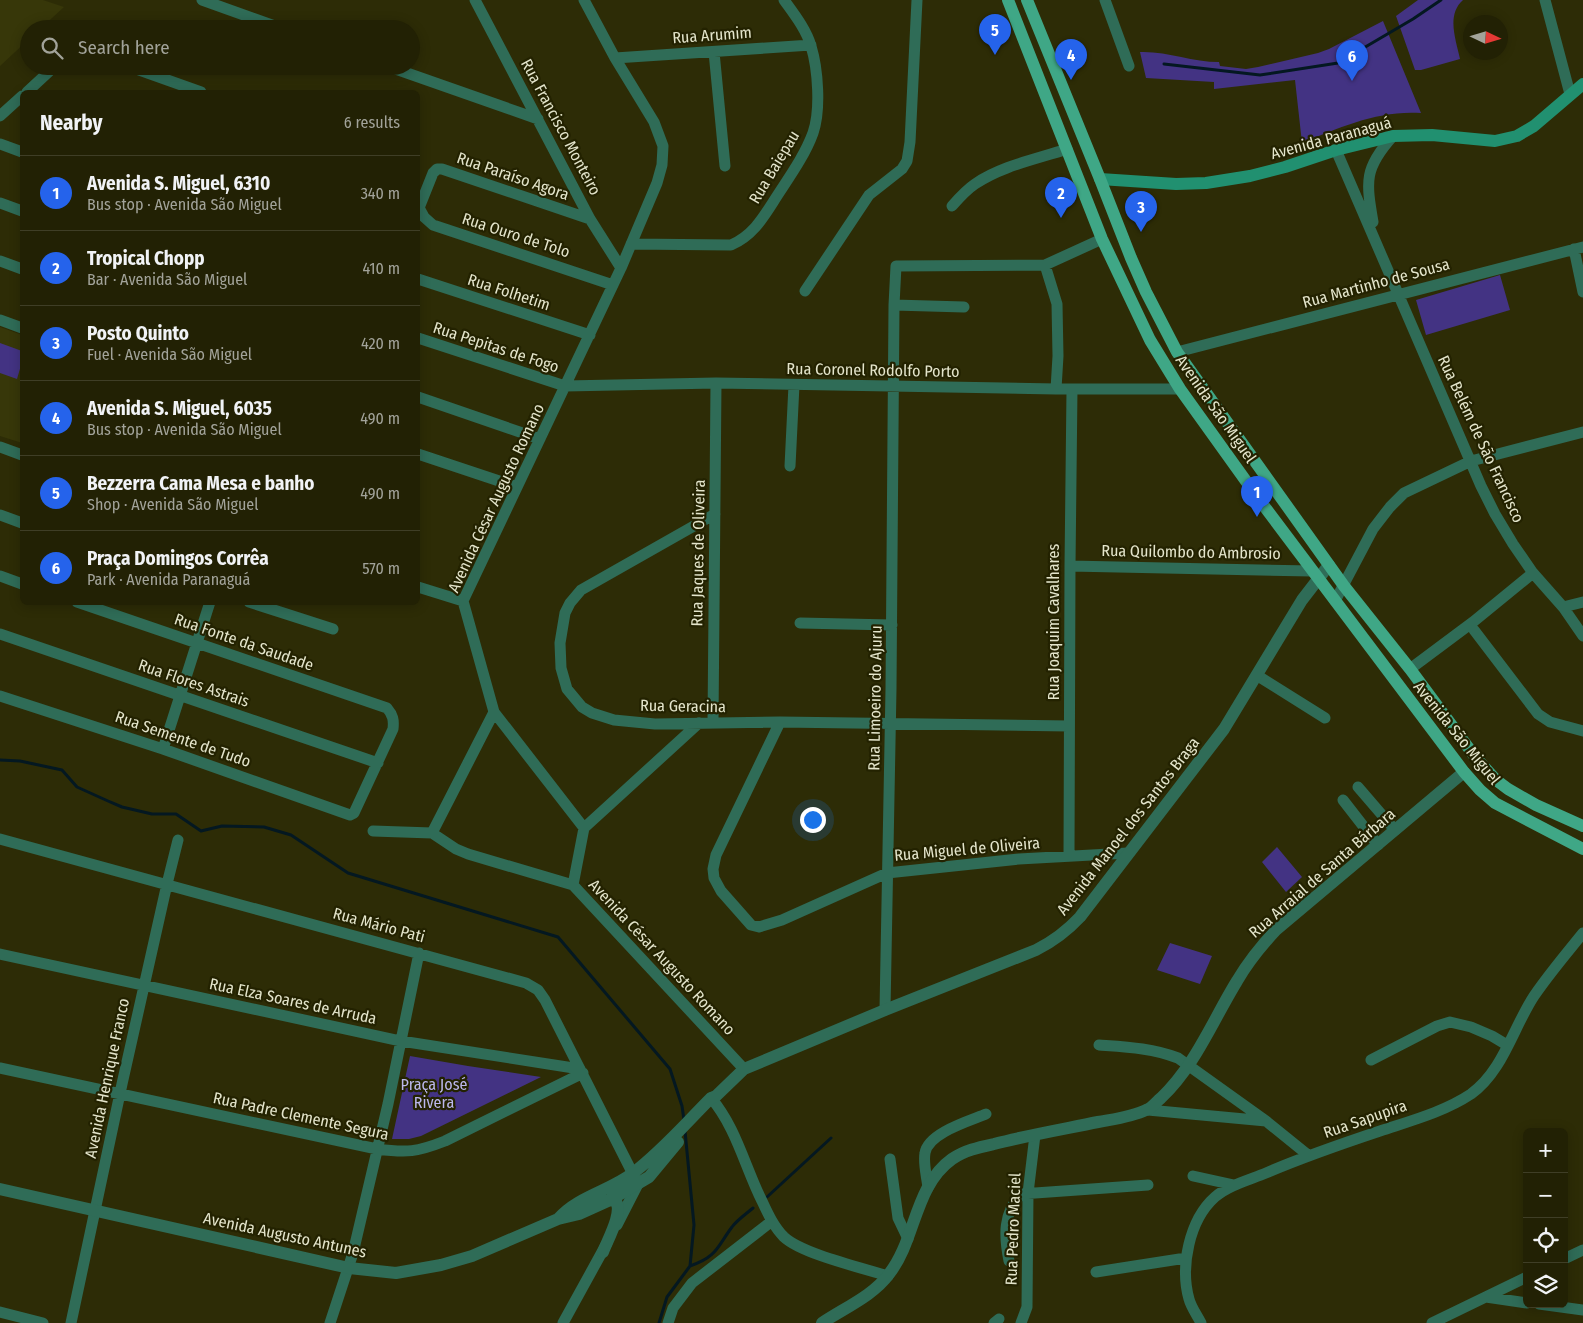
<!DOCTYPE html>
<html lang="en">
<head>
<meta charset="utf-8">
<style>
	:root { --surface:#222104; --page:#2e2e13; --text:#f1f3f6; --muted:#a2a39a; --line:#3f3e26; --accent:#2563eb }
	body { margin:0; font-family:"Fira Sans Condensed",sans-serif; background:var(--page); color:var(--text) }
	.controls { position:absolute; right:15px; bottom:15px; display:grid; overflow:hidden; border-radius:8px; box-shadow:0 2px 12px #0003 }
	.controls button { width:45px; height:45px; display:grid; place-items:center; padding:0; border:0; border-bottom:1px solid var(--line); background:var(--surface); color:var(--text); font:25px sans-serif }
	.compass { position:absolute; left:1463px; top:15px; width:45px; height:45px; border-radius:50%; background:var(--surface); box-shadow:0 2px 12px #0003; rotate:94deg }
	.you { position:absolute; left:812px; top:819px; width:18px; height:18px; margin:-12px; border:4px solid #fff; border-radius:50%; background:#1a73e8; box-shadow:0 0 0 8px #1a73e833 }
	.badge { display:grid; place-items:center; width:32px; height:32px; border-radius:50%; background:var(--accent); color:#fff; font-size:16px; font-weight:700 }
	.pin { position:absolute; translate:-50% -41px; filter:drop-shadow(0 1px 2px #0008) }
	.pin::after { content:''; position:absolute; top:26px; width:18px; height:15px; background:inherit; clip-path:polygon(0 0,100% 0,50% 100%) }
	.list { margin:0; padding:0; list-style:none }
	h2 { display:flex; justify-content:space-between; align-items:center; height:65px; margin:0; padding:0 20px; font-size:21px }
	h2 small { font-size:16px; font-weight:400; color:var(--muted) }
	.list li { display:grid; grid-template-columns:32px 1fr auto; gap:15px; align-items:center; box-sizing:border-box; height:75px; padding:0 20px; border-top:1px solid var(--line) }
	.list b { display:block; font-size:19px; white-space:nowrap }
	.list p { margin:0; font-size:16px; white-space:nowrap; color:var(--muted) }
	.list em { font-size:16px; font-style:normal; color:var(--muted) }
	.icon { flex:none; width:28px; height:28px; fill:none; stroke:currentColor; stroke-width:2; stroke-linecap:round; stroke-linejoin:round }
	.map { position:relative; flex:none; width:1583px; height:1323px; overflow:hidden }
	.search { position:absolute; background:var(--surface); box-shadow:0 2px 12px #0003; left:20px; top:20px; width:400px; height:55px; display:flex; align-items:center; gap:12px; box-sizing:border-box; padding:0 18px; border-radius:28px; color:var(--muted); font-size:19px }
	.panel { position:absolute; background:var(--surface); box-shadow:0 2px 12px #0003; left:20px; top:90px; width:400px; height:515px; border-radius:8px }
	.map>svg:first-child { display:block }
	.built { fill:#373709 }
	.green { fill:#433383 }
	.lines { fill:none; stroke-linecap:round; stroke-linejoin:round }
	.stream { stroke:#041821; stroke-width:3 }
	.minor { stroke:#2f6c57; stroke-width:11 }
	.tertiary { stroke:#2f6c57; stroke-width:12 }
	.secondary { stroke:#219070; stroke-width:12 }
	.primary { stroke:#3fa786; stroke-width:12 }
	.labels { text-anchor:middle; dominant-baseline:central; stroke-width:4.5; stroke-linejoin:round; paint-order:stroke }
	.street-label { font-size:16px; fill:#e4e5cb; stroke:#232200 }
	.park-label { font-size:16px; fill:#bbb7ec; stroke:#232200 }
</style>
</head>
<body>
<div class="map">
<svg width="1583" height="1323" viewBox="0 0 1583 1323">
	<rect width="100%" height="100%" fill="#2d2c06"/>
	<path class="built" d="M 0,0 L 43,0 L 64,7 L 40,29 L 29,29 L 29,39 L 0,66 Z
		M 0,327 L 22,335 L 22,443 L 0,436 Z"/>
	<path class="green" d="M 1418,0 L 1463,0 C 1446,15 1456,40 1460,59 L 1421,70 L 1415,70 L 1396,16 Z
		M 1383,21 L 1421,113 C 1379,110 1340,127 1302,143 L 1295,80 L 1214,89 L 1214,82 L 1146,78 L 1140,52 C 1167,51 1192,62 1219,62 L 1220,66 L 1246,69 L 1258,67 L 1318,53 L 1329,49 Z
		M 1500,275 L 1510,310 L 1426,335 L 1416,300 Z
		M 0,343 L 22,351 L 22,362 L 17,379 L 0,373 Z
		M 1277,847 L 1302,877 L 1286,892 L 1262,862 Z
		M 1170,943 L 1212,956 L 1200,984 L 1157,970 Z
		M 410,1056 L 468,1066 L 541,1077 L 421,1136 L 409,1139 L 392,1139 Z"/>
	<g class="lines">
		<path class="stream" d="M 1164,64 L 1260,75 L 1338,63 L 1413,19 L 1441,0
			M 0,760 L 20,761 L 62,770 L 77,787 L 108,801 L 122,807 L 152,814 L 176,814 L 201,831 L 222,826 L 264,827 L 291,835 L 348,873 L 558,937 L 670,1069 L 682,1106 L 684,1120
			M 767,1197 L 831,1138
			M 690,1266 C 717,1257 717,1247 732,1227 C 737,1220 746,1214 753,1208
			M 659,1323 L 667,1297 L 690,1266 L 694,1225 L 685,1131"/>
		<path class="minor" d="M 202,0 L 283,29
			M 475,0 L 590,219 L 621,268
			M 584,0 L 615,58 L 654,122 L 663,146 L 662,165 L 657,183 L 621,268 L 463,601 L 494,712 L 584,828 L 573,885 L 744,1069
			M 1105,0 L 1129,66
			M 1545,0 L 1570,94
			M 714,52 L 725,166
			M 615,58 L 811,45
			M 128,66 L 201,92
			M 387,66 L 538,119
			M 27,92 L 55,66
			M 0,116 L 22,96
			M 0,144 L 22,152
			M 1336,150 L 1481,486 L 1495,514 L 1513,544 L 1533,573 L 1563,607 L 1583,636
			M 0,203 L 22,211
			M 418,206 L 424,217 L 433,225 L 613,285
			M 952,206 C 959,198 966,190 975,184 C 1001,166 1037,159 1067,149
			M 419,208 L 433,173 L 437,169 L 442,169 L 590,219
			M 1373,222 C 1366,181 1364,168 1393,136
			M 631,244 L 731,245 C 754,235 764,216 777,196 C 790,176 805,155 813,133 C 821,110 818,69 811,46 C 806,29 794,14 784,0
			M 1574,249 L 1583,292
			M 0,261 L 22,269
			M 1045,265 L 1057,304 L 1058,356 L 1056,389
			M 418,279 L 590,335
			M 805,291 L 869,195 L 902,169 L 907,161 L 910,142 L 917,0
			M 894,305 L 964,307
			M 0,320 L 22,328
			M 418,338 L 565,386 L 716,383 L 1056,389 L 1180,389
			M 1177,352 L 1583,247
			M 418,397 L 540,439
			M 0,447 L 22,455
			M 418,454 L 517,487
			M 790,466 L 794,385
			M 715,514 L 581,590 L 570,603 L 565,613 L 560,643 L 561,668 L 567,689 L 582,707 L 592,713 L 614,720 L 655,724 L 780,722 L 1069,726
			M 0,515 L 22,523
			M 1070,566 L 1312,571
			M 0,576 L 22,584
			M 418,587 L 463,601
			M 1335,601 L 1373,529 L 1390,507 L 1404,493 L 1471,461 L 1583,432
			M 249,602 L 333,629
			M 1563,607 L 1583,602
			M 800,623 L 892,625
			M 1474,630 L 1538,714 L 1550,722 L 1583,731
			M 0,634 L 378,763
			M 1410,669 L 1473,622 L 1533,573
			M 1258,676 L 1325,718
			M 0,696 L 163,749 L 350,815 L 354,813 L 393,729 C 394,720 393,715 387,708 L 77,602
			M 780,722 L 716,855 L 713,869 L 714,878 L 721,891 L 751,925 L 759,927 L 782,920 L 887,873 L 1019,859 L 1128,853
			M 713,723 L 716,383
			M 163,749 L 210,602
			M 1358,787 L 1395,830
			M 1343,800 L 1378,845
			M 584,828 L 699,723
			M 373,831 L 432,833
			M 432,833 L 456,849 L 468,854 L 573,885
			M 432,833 L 494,712
			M 0,839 L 526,983 L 538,990 L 545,1000 L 638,1184 L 617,1225
			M 1069,856 L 1070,566 L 1072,389
			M 0,954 L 401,1041 L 580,1069
			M 885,1010 L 891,689 L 894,305 L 896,266 L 1045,265 L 1102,239
			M 1099,1045 C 1127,1047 1152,1048 1178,1058 L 1266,1121 L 1308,1155
			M 1371,1060 L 1437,1026 L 1450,1022 L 1471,1027 L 1492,1036 L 1507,1045
			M 0,1068 L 377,1149 C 407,1153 417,1152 445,1141 L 583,1073
			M 711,1098 C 736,1127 745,1167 762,1201 C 768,1214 774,1227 784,1237 C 802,1254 863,1268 888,1276
			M 1148,1110 L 1266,1121
			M 890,1159 L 898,1218 L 908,1239
			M 1193,1176 L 1234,1185
			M 928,1188 C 927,1177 923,1164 925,1153 C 928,1133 969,1121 986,1114
			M 1564,1259 L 1583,1250
			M 1009,1261 C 1004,1236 1003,1213 1021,1194 L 1148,1185
			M 1096,1272 L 1186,1258
			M 1486,1297 L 1527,1303
			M 1539,1304 L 1583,1310
			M 0,1312 L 43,1323
			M 71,1323 L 122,1084 L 167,884 L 178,840
			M 330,1323 L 353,1253 L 388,1104 L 419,953
			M 563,1323 L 607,1243
			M 668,1323 L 673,1308 L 692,1283 L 772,1221
			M 994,1323 L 999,1319
			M 1021,1323 L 1027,1307 L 1028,1193 L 1035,1135
			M 1201,1323 C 1197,1315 1191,1307 1189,1299 C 1180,1267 1189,1220 1215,1197 C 1229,1185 1249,1180 1266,1173 C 1303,1157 1341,1144 1380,1131 C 1410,1121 1444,1112 1471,1094 C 1503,1071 1513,1028 1534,996 C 1549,974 1566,954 1583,933
			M 1432,1323 L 1527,1277"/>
		<path class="tertiary" d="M 0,1189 L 349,1268 L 396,1273 L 441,1265 L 472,1256 L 558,1219 L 579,1214 L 610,1200 L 649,1177 L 678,1142
			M 558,1219 C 578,1196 610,1191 633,1173 C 662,1151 686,1123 711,1098 L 716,1096 L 744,1069 L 885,1010 L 1036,950 C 1054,941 1066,932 1080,917 L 1224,729 L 1302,600 L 1329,565
			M 603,1252 C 608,1239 623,1213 616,1201 L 610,1200
			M 822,1323 C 844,1308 873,1296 889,1274 C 916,1240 914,1186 952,1159 C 965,1150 980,1147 994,1144 C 1029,1135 1064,1129 1098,1122 C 1114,1119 1132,1117 1146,1110 C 1152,1108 1156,1102 1161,1098 C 1195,1066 1213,1020 1237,981 C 1248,962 1261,946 1276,930 L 1464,772"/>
		<path class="secondary" d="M 1100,179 L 1176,184 L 1206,183 L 1250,176 L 1285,167 L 1336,150 L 1393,136 L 1432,135 L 1495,141 L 1517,136 L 1534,126 L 1583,84"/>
		<path class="primary" d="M 1008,0 L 1102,239 L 1150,340 L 1180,389 L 1261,502 L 1464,772 L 1480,790 L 1495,803 L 1583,849
			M 1027,0 L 1100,179 L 1131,258 L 1146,292 L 1177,352 L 1344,586 L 1410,669 L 1476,758 L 1496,780 L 1508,789 L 1536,805 L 1583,826"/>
	</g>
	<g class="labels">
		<g class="street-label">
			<text transform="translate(712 35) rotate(-4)">Rua Arumim</text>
			<text transform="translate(561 127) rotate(62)">Rua Francisco Monteiro</text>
			<text transform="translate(1331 138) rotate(-15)">Avenida Paranaguá</text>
			<text transform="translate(774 167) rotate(-59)">Rua Baiepau</text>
			<text transform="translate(513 176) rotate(19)">Rua Paraíso Agora</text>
			<text transform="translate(516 235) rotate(18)">Rua Ouro de Tolo</text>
			<text transform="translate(1376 283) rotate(-15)">Rua Martinho de Sousa</text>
			<text transform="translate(509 292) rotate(18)">Rua Folhetim</text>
			<text transform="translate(496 347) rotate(18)">Rua Pepitas de Fogo</text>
			<text transform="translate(873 370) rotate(1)">Rua Coronel Rodolfo Porto</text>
			<text transform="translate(1216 409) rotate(55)">Avenida São Miguel</text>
			<text transform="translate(1481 439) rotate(65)">Rua Belém de São Francisco</text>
			<text transform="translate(496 498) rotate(-65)">Avenida César Augusto Romano</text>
			<text transform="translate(1191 552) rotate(1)">Rua Quilombo do Ambrosio</text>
			<text transform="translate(698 553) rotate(-89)">Rua Jaques de Oliveira</text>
			<text transform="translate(1053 622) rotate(-90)">Rua Joaquim Cavalhares</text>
			<text transform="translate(244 642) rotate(19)">Rua Fonte da Saudade</text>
			<text transform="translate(194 683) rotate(19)">Rua Flores Astrais</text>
			<text transform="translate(875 698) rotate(-89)">Rua Limoeiro do Ajuru</text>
			<text transform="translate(683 706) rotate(1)">Rua Geracina</text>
			<text transform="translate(1457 733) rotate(51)">Avenida São Miguel</text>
			<text transform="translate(183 739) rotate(19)">Rua Semente de Tudo</text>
			<text transform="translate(1128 826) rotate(-52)">Avenida Manoel dos Santos Braga</text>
			<text transform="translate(967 849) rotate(-5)">Rua Miguel de Oliveira</text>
			<text transform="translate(1322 873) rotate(-41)">Rua Arraial de Santa Bárbara</text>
			<text transform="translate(379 925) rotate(15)">Rua Mário Pati</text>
			<text transform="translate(662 957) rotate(47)">Avenida César Augusto Romano</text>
			<text transform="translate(293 1001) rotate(12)">Rua Elza Soares de Arruda</text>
			<text transform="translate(107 1078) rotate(-78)">Avenida Henrique Franco</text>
			<text transform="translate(301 1116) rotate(12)">Rua Padre Clemente Segura</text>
			<text transform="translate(1365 1119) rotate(-19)">Rua Sapupira</text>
			<text transform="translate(1013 1229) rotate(-88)">Rua Pedro Maciel</text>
			<text transform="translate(285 1235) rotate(12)">Avenida Augusto Antunes</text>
		</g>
		<g class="park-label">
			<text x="434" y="1084">Praça José<tspan x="434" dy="18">Rivera</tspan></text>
		</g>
	</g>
</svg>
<div class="controls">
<button>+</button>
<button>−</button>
<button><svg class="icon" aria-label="locate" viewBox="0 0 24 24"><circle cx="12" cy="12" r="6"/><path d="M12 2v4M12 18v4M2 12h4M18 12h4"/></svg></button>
<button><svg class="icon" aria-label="layers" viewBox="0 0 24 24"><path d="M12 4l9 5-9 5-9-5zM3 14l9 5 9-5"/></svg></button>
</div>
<svg class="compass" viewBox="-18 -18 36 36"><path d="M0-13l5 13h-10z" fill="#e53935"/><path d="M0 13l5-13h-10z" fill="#a2a39a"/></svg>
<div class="you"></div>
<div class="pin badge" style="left:1257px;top:517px">1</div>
<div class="pin badge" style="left:1061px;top:218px">2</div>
<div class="pin badge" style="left:1141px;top:232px">3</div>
<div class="pin badge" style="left:1071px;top:80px">4</div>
<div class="pin badge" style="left:995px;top:55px">5</div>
<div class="pin badge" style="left:1352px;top:81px">6</div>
<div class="search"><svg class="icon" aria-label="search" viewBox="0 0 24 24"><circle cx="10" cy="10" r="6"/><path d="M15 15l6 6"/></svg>Search here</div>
<section class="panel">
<h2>Nearby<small>6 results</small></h2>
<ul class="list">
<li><span class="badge">1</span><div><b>Avenida S. Miguel, 6310</b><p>Bus stop · Avenida São Miguel</p></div><em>340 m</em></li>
<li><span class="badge">2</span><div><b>Tropical Chopp</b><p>Bar · Avenida São Miguel</p></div><em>410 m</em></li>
<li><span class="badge">3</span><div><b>Posto Quinto</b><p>Fuel · Avenida São Miguel</p></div><em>420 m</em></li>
<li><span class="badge">4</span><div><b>Avenida S. Miguel, 6035</b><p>Bus stop · Avenida São Miguel</p></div><em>490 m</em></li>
<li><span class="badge">5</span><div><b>Bezzerra Cama Mesa e banho</b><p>Shop · Avenida São Miguel</p></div><em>490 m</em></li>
<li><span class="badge">6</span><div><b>Praça Domingos Corrêa</b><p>Park · Avenida Paranaguá</p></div><em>570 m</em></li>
</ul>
</section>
</div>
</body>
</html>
